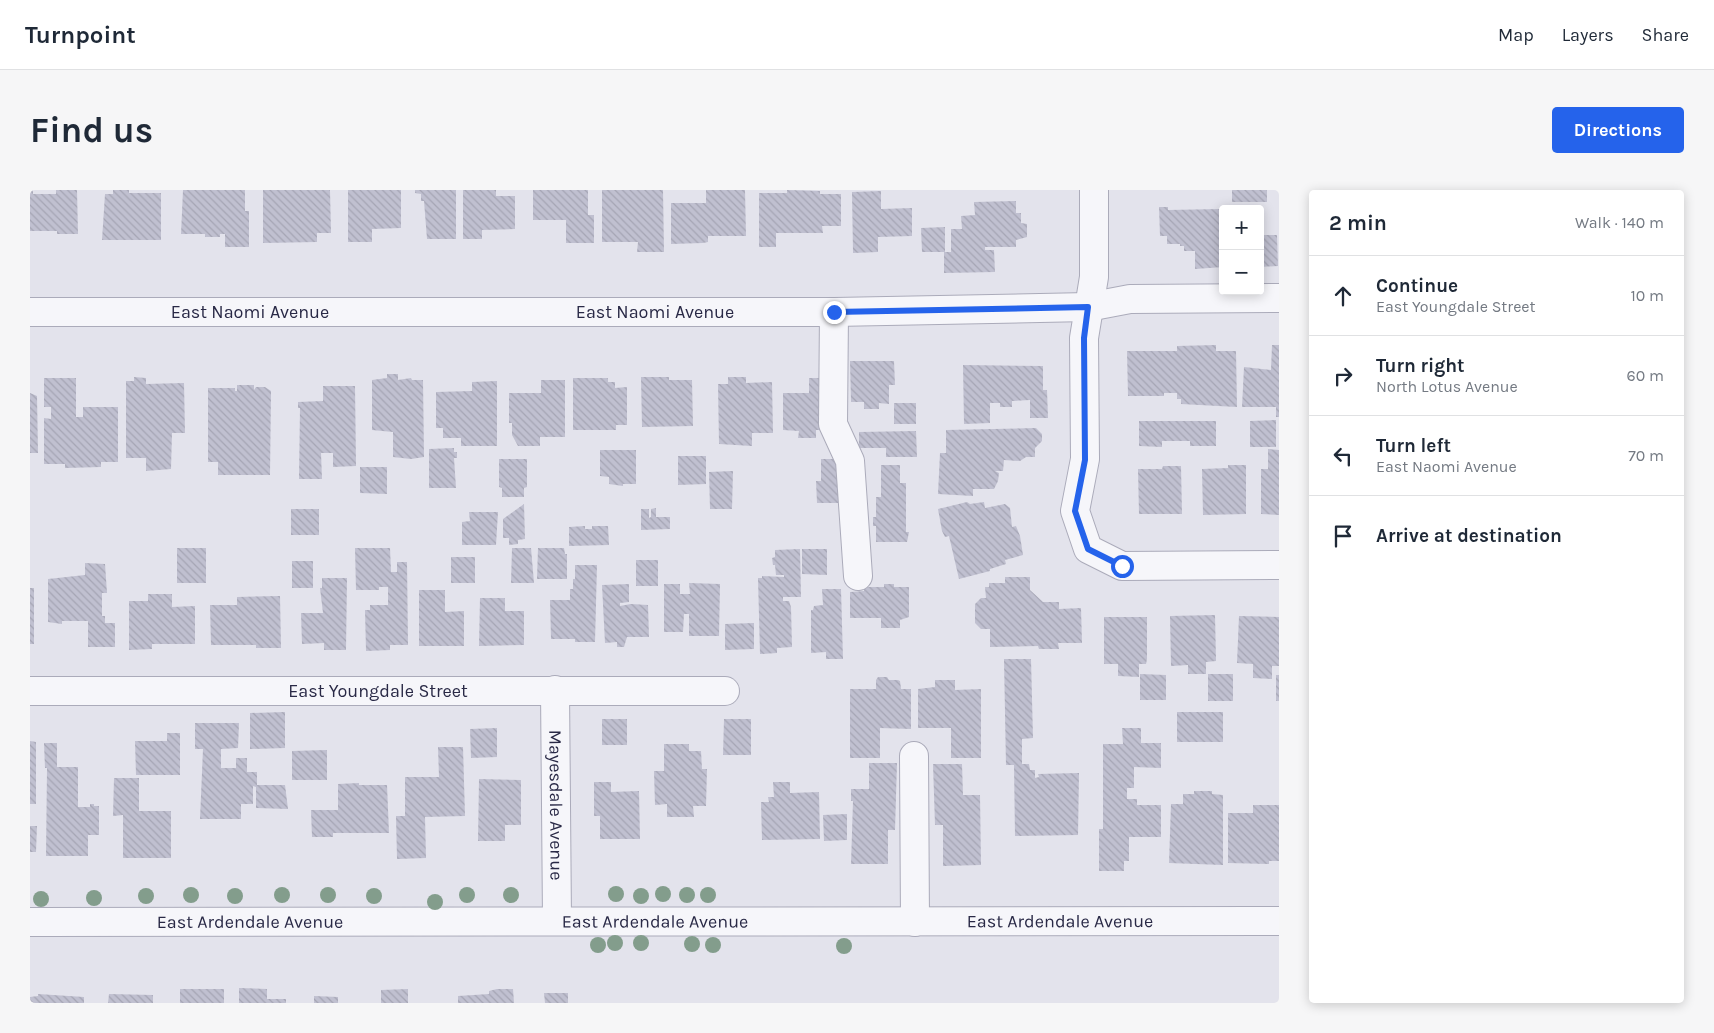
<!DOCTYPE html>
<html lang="en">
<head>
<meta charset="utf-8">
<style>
	:root { --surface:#fff; --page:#f6f6f7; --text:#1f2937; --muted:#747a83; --line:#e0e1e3; --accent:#2563eb }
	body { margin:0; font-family:Karla,sans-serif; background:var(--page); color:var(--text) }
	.controls { position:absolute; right:15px; top:15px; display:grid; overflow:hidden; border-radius:5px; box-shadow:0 2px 12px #0003 }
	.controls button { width:45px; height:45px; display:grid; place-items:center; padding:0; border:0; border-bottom:1px solid var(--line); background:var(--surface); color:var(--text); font:25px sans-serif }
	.stop { position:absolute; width:15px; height:15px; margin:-11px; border:4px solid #2563eb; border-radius:50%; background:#fff }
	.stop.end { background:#2563eb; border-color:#fff; box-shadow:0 1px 5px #0008 }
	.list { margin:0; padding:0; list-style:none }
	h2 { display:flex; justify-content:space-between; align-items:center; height:65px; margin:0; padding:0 20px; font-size:21px }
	h2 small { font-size:16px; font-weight:400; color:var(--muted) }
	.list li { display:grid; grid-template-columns:32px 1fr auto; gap:15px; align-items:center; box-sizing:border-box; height:80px; padding:0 20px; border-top:1px solid var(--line) }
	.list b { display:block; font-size:19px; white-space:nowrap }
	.list p { margin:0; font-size:16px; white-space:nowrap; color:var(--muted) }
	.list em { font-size:16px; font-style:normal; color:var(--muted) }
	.icon { flex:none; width:28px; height:28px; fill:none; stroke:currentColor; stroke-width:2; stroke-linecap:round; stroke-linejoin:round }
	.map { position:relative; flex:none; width:1249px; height:813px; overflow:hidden; border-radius:5px }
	header { display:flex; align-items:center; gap:30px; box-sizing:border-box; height:70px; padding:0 25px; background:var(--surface); border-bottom:1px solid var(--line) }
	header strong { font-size:24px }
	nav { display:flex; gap:28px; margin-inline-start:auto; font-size:18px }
	.intro { display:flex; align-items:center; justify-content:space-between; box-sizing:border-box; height:120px; padding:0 30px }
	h1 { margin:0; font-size:35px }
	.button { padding:12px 22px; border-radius:5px; background:var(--accent); color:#fff; font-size:18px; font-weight:700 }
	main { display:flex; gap:30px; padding:0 30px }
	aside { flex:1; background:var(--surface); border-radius:5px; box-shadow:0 2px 12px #0003 }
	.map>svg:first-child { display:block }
	.building { fill:url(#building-back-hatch) }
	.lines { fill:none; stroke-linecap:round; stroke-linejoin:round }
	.minor-casing { stroke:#ababba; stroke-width:30 }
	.minor { stroke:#f6f6fa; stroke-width:28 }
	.tree { fill:#839d8c }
	.route { stroke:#2563eb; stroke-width:6 }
	.labels { text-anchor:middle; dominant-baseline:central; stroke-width:4; stroke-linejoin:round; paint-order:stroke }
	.street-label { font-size:18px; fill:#292946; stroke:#f3f4f9 }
</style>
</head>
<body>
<header>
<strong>Turnpoint</strong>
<nav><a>Map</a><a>Layers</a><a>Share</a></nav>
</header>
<div class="intro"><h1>Find us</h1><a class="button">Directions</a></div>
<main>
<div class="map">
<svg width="1249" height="813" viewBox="0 0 1249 813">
	<defs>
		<pattern id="building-back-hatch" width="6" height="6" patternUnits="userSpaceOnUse" patternTransform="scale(1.25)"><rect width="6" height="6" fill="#c0c0d0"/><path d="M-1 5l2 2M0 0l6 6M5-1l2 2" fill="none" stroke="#a5a5b4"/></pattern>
	</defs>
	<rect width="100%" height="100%" fill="#e3e3ec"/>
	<path class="building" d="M 0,0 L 3,0 L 3,4 L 26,4 L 26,0 L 47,0 L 48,44 L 27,44 L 27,41 L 0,41 Z
		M 83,0 L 99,0 L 99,3 L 131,3 L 131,50 L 72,50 L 75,4 L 83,4 Z
		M 153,0 L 215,0 L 215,21 L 219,21 L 219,57 L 195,57 L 195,44 L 190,44 L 190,47 L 175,47 L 175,44 L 151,44 Z
		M 233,0 L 300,0 L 301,43 L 287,43 L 287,52 L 233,53 Z
		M 318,0 L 371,0 L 371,38 L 342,39 L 342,52 L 318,52 Z
		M 385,0 L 426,0 L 426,49 L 397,49 L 394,11 L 391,11 L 391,4 L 385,3 Z
		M 433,0 L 466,0 L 466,6 L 485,6 L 485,39 L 452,40 L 452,49 L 433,49 Z
		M 503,0 L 558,0 L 558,25 L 564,25 L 564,53 L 536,53 L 536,30 L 503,30 Z
		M 572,0 L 633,0 L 634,62 L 607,62 L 608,52 L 572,52 Z
		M 676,0 L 715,0 L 716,46 L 678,46 L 678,52 L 673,53 L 641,54 L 641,13 L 676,13 Z
		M 757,0 L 790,1 L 790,4 L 811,4 L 811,36 L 792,36 L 793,43 L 746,43 L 746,57 L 729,57 L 729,3 L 757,3 Z
		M 1202,0 L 1237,0 L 1237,12 L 1202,12 Z
		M 851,1 L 851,19 L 882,18 L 882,46 L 848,47 L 848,62 L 823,63 L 822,2 Z
		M 986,11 L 986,23 L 991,23 L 991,33 L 997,34 L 997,47 L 986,50 L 986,57 L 955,57 L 955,60 L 964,60 L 965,82 L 914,83 L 914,62 L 921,62 L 921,39 L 932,39 L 931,26 L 945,25 L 944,12 Z
		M 1129,17 L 1138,17 L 1138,20 L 1190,19 L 1193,77 L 1165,79 L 1165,61 L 1154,61 L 1154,56 L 1150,56 L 1150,54 L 1137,54 L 1137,46 L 1130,46 Z
		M 915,37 L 915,62 L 892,62 L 891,38 Z
		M 1230,45 L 1247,45 L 1248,76 L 1230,77 Z
		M 1186,155 L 1186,161 L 1206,161 L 1207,217 L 1151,214 L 1151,209 L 1147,209 L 1147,203 L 1134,203 L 1134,206 L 1098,206 L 1097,161 L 1147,161 L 1147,156 Z
		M 1242,155 L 1249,155 L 1249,227 L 1246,227 L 1246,217 L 1212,217 L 1214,177 L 1241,180 Z
		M 820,171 L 864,171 L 865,195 L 859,195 L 859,214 L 849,213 L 849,219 L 834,219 L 834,212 L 821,212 Z
		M 933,175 L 1013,176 L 1013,200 L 1017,200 L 1018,228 L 1000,228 L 1000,210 L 982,211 L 982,217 L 970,217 L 970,213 L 960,213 L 960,233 L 934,234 Z
		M 357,184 L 368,184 L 368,190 L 381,188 L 382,190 L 393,190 L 394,267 L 381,269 L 363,267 L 363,242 L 342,240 L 342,190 L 357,188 Z
		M 104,187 L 116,188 L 116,194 L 154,193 L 155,243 L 142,243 L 141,279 L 116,281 L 116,268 L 96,268 L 96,191 L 104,191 Z
		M 611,187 L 639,187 L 639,190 L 662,190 L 663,236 L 612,237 Z
		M 698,187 L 716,187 L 716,193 L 742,192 L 743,243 L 722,243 L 722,256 L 689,254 L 688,194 L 698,194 Z
		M 14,188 L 46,188 L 46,227 L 53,227 L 53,217 L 88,217 L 88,272 L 71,272 L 71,277 L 35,278 L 35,274 L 14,274 L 14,228 L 21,229 L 21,217 L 14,217 Z
		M 543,188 L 578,188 L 578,192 L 585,192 L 585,198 L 597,197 L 597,235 L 586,235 L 586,240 L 543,240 Z
		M 779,188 L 799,188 L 798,240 L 786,240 L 786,248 L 768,248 L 769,241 L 753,240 L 753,203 L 779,203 Z
		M 511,190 L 535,190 L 535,247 L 510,247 L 510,256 L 488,256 L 482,245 L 482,233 L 479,233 L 479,203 L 511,203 Z
		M 467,191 L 467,256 L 431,256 L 431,248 L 413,248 L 413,238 L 406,238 L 406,202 L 442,201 L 442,192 Z
		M 207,195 L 224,195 L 224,200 L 226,197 L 235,197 L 241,201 L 240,285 L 188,285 L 188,272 L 178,272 L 178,198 L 205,198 L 205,201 L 207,201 Z
		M 293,196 L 325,196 L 326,276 L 303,277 L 303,263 L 291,263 L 292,289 L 269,289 L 270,218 L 268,218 L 268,212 L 293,211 Z
		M 0,203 L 7,206 L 8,263 L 0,263 Z
		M 864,213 L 886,213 L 886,234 L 864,234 Z
		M 1246,230 L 1246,257 L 1220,257 L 1220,231 Z
		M 1109,231 L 1186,231 L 1186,256 L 1160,256 L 1160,251 L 1132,251 L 1132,257 L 1109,256 Z
		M 1006,238 L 1012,244 L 1012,251 L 1005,258 L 1005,267 L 996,267 L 990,271 L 974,270 L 973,281 L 965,281 L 969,283 L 968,291 L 964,299 L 943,299 L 943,306 L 908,304 L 910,263 L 916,263 L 916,240 Z
		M 886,241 L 887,267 L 856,267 L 856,258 L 829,258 L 829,242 Z
		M 424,258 L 424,262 L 427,262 L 427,268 L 424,268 L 426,298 L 399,298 L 399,259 Z
		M 1238,259 L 1249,260 L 1249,325 L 1231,324 L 1231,279 L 1238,279 Z
		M 570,260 L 606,260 L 606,294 L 593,294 L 593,296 L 579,294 L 579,287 L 570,286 Z
		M 648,266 L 676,266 L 676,294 L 648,295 Z
		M 469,269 L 497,269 L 497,297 L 494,298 L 494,307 L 472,307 L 472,298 L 469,297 Z
		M 791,269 L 815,269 L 812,313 L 787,313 L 786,291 L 791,291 Z
		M 851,275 L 870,275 L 870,293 L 876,293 L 876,342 L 879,342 L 877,352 L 846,352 L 846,336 L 843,336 L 843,327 L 846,327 L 846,307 L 851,307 Z
		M 1198,275 L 1216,275 L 1216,324 L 1173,325 L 1172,279 L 1198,278 Z
		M 1133,276 L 1151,276 L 1152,324 L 1109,324 L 1108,279 L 1132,279 Z
		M 330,277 L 357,277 L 357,304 L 330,303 Z
		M 703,281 L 702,319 L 680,319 L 679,282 Z
		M 937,312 L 940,314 L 954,312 L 955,318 L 975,314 L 980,318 L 982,337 L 986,336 L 990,346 L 993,365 L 975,370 L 976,374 L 960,379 L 960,381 L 929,389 L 919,346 L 915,347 L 912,341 L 908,319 Z
		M 494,314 L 495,349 L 488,350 L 488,354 L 479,355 L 479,348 L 473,348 L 473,329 Z
		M 626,318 L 626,327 L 640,327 L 640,339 L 611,340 L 611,319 L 619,319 L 619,328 L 621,327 L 621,319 Z
		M 261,319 L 289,319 L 289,345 L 261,345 Z
		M 439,322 L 468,322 L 466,355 L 432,355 L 432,332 L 440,331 Z
		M 555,336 L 555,339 L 562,339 L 562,336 L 578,336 L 579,355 L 539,356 L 539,337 Z
		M 147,358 L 176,358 L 176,393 L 147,393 Z
		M 325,358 L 360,358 L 361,382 L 367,382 L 367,372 L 377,372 L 378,455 L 360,455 L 360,460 L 336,461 L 335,420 L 340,420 L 340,415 L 358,415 L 358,397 L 349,397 L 349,400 L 326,400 Z
		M 482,358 L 501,358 L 504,393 L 481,393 Z
		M 508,358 L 534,358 L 535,364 L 537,364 L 537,389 L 507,389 Z
		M 770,359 L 771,407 L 753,407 L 753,411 L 759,411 L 761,417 L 762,457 L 747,458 L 747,463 L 730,464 L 728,388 L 732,388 L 732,386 L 754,387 L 754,385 L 746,385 L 745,375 L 743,375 L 742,368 L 745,367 L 745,360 Z
		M 772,359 L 797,359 L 797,385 L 772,384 Z
		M 421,367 L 445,367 L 445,393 L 421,393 Z
		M 606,370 L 628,370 L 628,396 L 606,396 Z
		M 262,371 L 283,371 L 283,398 L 262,398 Z
		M 55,373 L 75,374 L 77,403 L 72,403 L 72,426 L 75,426 L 75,433 L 85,433 L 85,457 L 58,457 L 58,431 L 32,431 L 32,434 L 18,432 L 18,389 L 55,385 Z
		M 545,375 L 567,375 L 565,452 L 545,452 L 545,449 L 521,449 L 520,410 L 540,410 L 540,399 L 543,399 L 543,389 L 545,389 Z
		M 975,387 L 1000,387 L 1000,400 L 1013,412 L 1029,412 L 1029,419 L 1051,418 L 1052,453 L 1028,453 L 1029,459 L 1009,459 L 1008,456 L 960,457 L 960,439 L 951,439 L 945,433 L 945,414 L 951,408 L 956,408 L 955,397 L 959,397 L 959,393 L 975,393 Z
		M 292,388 L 317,388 L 316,460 L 294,460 L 294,453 L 272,454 L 271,423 L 293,423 L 290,398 L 292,398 Z
		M 659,393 L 690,394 L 689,446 L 659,446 L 659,424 L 654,424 L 653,442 L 634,442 L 634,394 L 650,394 L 650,404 L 660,404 Z
		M 599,394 L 599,412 L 590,413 L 590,416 L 601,414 L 618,415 L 619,447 L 597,447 L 594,457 L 587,457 L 587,452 L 575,453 L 572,395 Z
		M 854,394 L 864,394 L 864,397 L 879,397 L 879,427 L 870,430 L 870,438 L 851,438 L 851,428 L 820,428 L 820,402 L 834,401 L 834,397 L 854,397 Z
		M 0,398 L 4,398 L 4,454 L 0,454 Z
		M 792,399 L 811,399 L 813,469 L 796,469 L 796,462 L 781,463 L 781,420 L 783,420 L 784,416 L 793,415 Z
		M 389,400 L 415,400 L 415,422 L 434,421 L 434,456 L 389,456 Z
		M 118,404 L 142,404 L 142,417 L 165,416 L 165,454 L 122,454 L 122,459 L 99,460 L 99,411 L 118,411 Z
		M 250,406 L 251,458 L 226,458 L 226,455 L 181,455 L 180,415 L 207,415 L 207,407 Z
		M 450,408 L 475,408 L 475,421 L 494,421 L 494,455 L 449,456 Z
		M 1185,425 L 1186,471 L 1176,472 L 1176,484 L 1158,484 L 1158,475 L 1141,476 L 1140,426 Z
		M 1209,426 L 1249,427 L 1249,476 L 1242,476 L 1242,489 L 1223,488 L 1223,474 L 1207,473 Z
		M 1074,427 L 1117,427 L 1117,469 L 1116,474 L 1109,474 L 1109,487 L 1088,486 L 1088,474 L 1074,474 Z
		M 724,433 L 724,459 L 695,460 L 695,434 Z
		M 974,469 L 1001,469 L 1003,548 L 992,549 L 992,574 L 999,574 L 1000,580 L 1005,580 L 1005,588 L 1009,587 L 1008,584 L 1049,583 L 1048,645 L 985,646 L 984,575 L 976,575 Z
		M 1110,484 L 1136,485 L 1136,510 L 1110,510 Z
		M 1178,484 L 1203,484 L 1203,511 L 1178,511 Z
		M 1246,485 L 1249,485 L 1249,511 L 1246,511 Z
		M 848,487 L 857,487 L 859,490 L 868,490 L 870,491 L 871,499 L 881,499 L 881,539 L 850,538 L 850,568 L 820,568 L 820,499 L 846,499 L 846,490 Z
		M 905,490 L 925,490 L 925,500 L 951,499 L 951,568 L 921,568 L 921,538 L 888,538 L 888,499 L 905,497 Z
		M 255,522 L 255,558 L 220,559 L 220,523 Z
		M 1147,522 L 1193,522 L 1193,552 L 1147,552 Z
		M 572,529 L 597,529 L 597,555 L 572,555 Z
		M 694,529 L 721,529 L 721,565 L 693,565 Z
		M 165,533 L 209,533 L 208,558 L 191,559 L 191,578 L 206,578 L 206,568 L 217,568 L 217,582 L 227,582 L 227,595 L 255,595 L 258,619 L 226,618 L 226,597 L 223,596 L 223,614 L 211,614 L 211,629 L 170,629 L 173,559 L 165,559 Z
		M 467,538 L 467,567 L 441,568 L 440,539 Z
		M 1092,538 L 1111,538 L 1111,553 L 1131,553 L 1131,578 L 1104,577 L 1104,598 L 1097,598 L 1097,609 L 1107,609 L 1107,615 L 1131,615 L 1131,647 L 1099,647 L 1099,671 L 1094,671 L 1094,681 L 1069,681 L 1069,639 L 1073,639 L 1073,554 L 1093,554 Z
		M 137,543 L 150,543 L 150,585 L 106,585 L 105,551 L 137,551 Z
		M 0,551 L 6,552 L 6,614 L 0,614 Z
		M 14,553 L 27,553 L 27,577 L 48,577 L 48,617 L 60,617 L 60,614 L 64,614 L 64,616 L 69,616 L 69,645 L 58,645 L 58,666 L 16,666 L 17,578 L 15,578 Z
		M 634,554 L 659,554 L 659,561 L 671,561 L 672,579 L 677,579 L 676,616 L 663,616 L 664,627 L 637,627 L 637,614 L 625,615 L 624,581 L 634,581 Z
		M 408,557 L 433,557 L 435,626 L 395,627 L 396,668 L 367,669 L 366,626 L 375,626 L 375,587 L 409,587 Z
		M 297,560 L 297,590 L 262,590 L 262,561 Z
		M 839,573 L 867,573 L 865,640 L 858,640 L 858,674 L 821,674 L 823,611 L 821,611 L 821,599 L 839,599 Z
		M 903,574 L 932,574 L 933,605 L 950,605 L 951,675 L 913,676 L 913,635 L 905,635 Z
		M 84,588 L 109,588 L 109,621 L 141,621 L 141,668 L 93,668 L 93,625 L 83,626 Z
		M 449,589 L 491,590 L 491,635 L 475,635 L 475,651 L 448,651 Z
		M 564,592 L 581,592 L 581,602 L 609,601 L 610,649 L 570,649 L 570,626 L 564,626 Z
		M 743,592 L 760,592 L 760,603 L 789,602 L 790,649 L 732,650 L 731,612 L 739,612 L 738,607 L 744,607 Z
		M 329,593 L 329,595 L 357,595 L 359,643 L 303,643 L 303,647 L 282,647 L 281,620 L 308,620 L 308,594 Z
		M 1164,601 L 1182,601 L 1182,604 L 1193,605 L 1193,675 L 1139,673 L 1141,614 L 1153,614 L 1153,604 L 1164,604 Z
		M 1223,615 L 1249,615 L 1249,671 L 1239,671 L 1239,674 L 1198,673 L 1198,623 L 1223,623 Z
		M 817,624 L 817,650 L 794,651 L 793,625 Z
		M 0,636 L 7,636 L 6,662 L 0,662 Z
		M 209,798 L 237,799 L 237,809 L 256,809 L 256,813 L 209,813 Z
		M 150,799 L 194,799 L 194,813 L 150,813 Z
		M 378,799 L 378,813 L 351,813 L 351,800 Z
		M 467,799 L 483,799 L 484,813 L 428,813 L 428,806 L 459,804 L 459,801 Z
		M 514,803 L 538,803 L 538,813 L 515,813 Z
		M 8,804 L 54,807 L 54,813 L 0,813 L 0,807 L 8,806 Z
		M 79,804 L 123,805 L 123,813 L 78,813 Z
		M 284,806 L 308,807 L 308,813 L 284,813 Z"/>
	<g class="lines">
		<defs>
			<g id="minor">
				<path d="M 1064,0 L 1064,87 L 1054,148 L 1055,269 L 1045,321 L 1058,359 L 1092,376 L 1249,375"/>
				<path id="s1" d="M 0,122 L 804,122 L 1058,117 L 1100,109 L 1249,108"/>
				<path d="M 804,122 L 803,234 L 820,271 L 828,386"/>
				<path id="s2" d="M 525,500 L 527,730"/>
				<path id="s3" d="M 0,501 L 695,501"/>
				<path d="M 884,566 L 885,732"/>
				<path id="s4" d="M 0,732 L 1249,731"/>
			</g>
		</defs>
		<use href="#minor" class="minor-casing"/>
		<use href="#minor" class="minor"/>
	</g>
	<g class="tree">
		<circle cx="586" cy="704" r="8"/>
		<circle cx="633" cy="704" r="8"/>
		<circle cx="161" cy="705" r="8"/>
		<circle cx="252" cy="705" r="8"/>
		<circle cx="298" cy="705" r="8"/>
		<circle cx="437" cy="705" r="8"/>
		<circle cx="481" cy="705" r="8"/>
		<circle cx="657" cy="705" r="8"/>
		<circle cx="678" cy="705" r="8"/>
		<circle cx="116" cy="706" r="8"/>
		<circle cx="205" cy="706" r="8"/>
		<circle cx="344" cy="706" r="8"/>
		<circle cx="611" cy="706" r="8"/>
		<circle cx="64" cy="708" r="8"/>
		<circle cx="11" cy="709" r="8"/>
		<circle cx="405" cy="712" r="8"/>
		<circle cx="585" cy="753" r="8"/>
		<circle cx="611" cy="753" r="8"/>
		<circle cx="662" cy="754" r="8"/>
		<circle cx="568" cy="755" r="8"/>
		<circle cx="683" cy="755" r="8"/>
		<circle cx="814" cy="756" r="8"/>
	</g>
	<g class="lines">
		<path class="route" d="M 804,122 L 1058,117 L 1054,148 L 1055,270 L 1045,321 L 1058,359 L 1092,376"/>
	</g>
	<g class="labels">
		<g class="street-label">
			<text stroke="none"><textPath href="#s1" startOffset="220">East Naomi Avenue</textPath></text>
			<text stroke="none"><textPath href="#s1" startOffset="625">East Naomi Avenue</textPath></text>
			<text stroke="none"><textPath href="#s3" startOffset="348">East Youngdale Street</textPath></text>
			<text stroke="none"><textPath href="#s2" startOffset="115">Mayesdale Avenue</textPath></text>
			<text stroke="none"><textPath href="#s4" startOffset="220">East Ardendale Avenue</textPath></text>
			<text stroke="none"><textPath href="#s4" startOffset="625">East Ardendale Avenue</textPath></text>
			<text stroke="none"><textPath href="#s4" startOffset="1030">East Ardendale Avenue</textPath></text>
		</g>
	</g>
</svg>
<div class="controls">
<button>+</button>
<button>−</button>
</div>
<div class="stop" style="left:1092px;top:376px"></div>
<div class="stop end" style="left:804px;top:122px"></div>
</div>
<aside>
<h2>2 min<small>Walk · 140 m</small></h2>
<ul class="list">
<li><svg class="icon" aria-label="ahead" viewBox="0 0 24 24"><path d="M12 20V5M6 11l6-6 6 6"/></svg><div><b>Continue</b><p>East Youngdale Street</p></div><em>10 m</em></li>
<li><svg class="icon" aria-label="right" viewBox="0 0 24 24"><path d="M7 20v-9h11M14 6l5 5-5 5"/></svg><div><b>Turn right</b><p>North Lotus Avenue</p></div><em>60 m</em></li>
<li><svg class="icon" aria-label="left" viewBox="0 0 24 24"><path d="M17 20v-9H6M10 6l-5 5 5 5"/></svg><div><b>Turn left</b><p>East Naomi Avenue</p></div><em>70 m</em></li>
<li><svg class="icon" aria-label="arrive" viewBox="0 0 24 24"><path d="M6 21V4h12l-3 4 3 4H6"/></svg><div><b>Arrive at destination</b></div></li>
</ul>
</aside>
</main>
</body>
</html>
